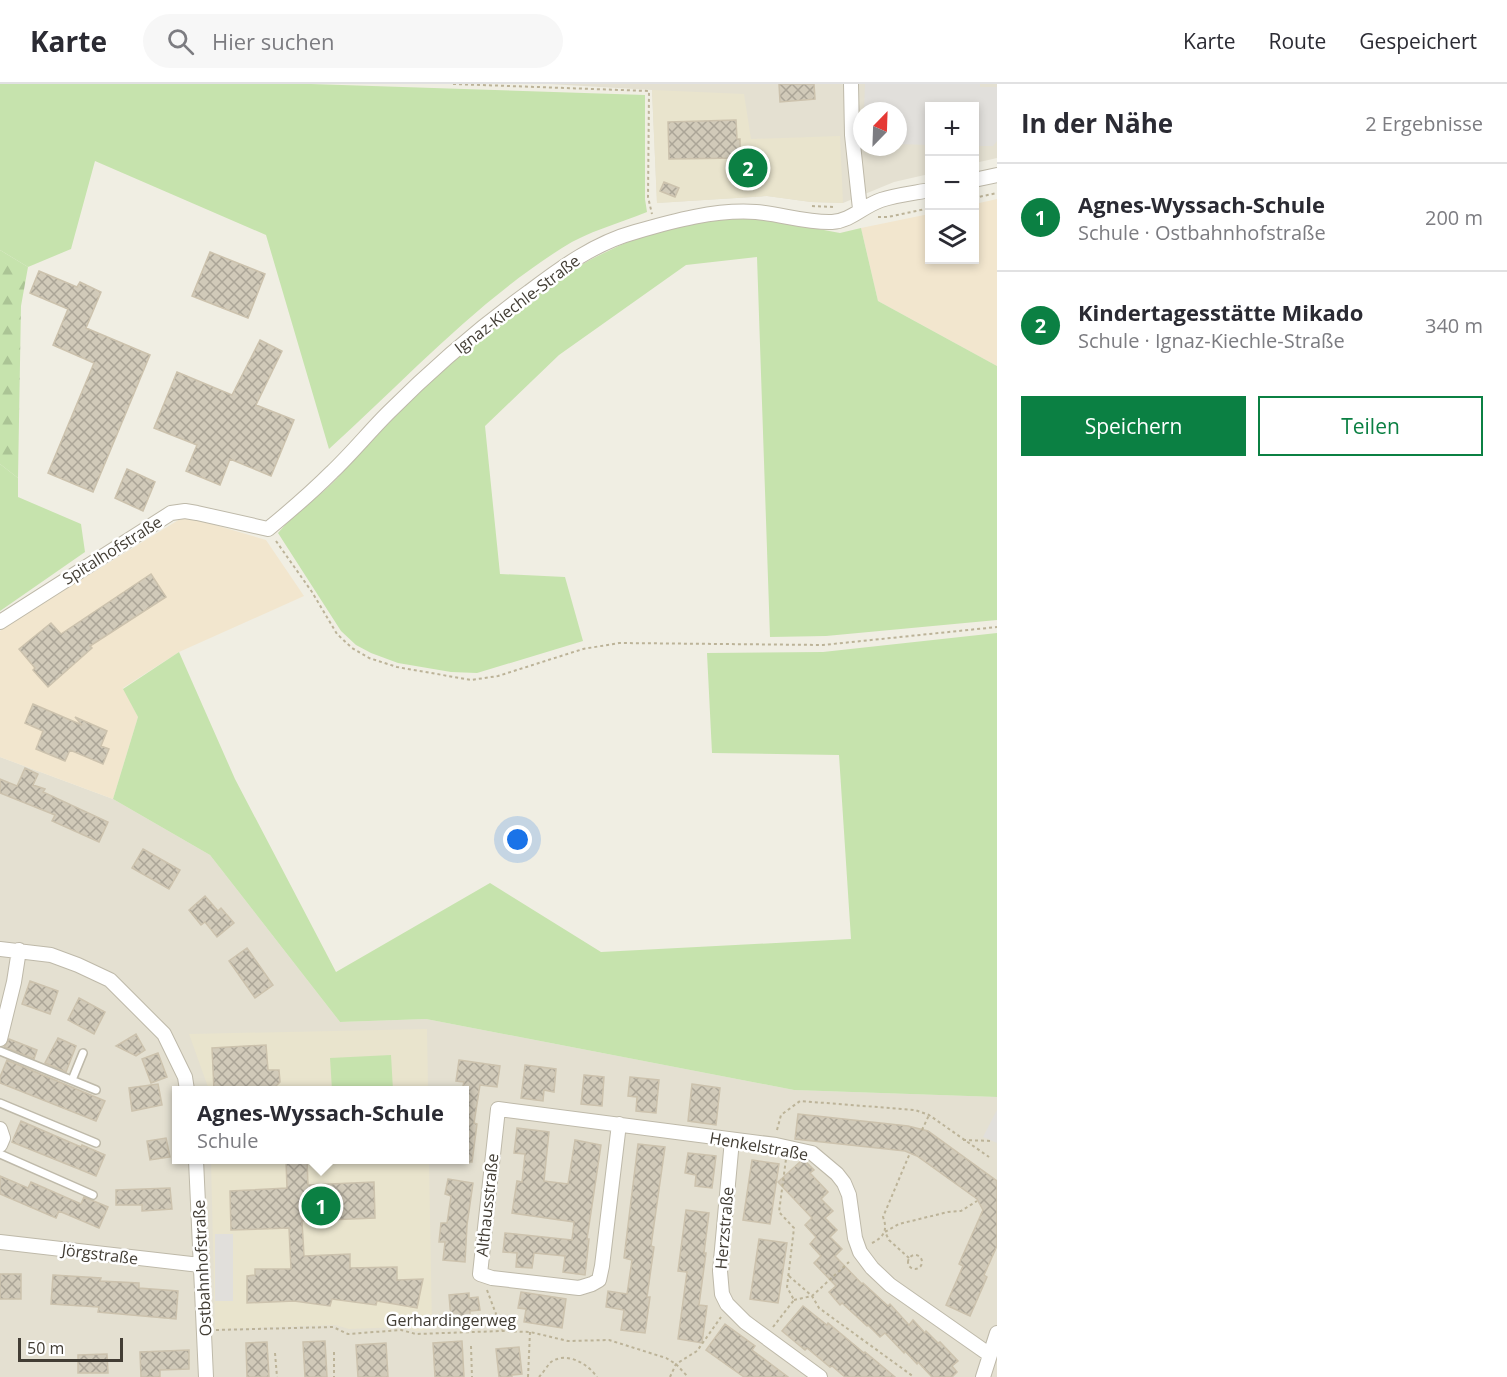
<!DOCTYPE html>
<html lang="de">
<head>
<meta charset="utf-8">
<style>
	:root { --surface:#fff; --page:#f7f7f7; --text:#2b2b33; --muted:#7c7c81; --line:#e1e1e2; --accent:#0b8043 }
	body { margin:0; font-family:"Open Sans",sans-serif; background:var(--page); color:var(--text) }
	.controls { position:absolute; right:18px; top:18px; display:grid; overflow:hidden; border-radius:0px; box-shadow:0 3px 9px #0003 }
	.controls button { width:54px; height:54px; display:grid; place-items:center; padding:0; border:0; border-bottom:2px solid var(--line); background:var(--surface); color:var(--text); font:30px sans-serif }
	.compass { position:absolute; left:853px; top:18px; width:54px; height:54px; border-radius:50%; background:var(--surface); box-shadow:0 3px 9px #0003; rotate:23deg }
	.scale { position:absolute; left:18px; bottom:15px; width:105px; box-sizing:border-box; padding-left:6px; border:3px solid #423d34; border-top:0; font-size:16px; line-height:21px; white-space:nowrap; color:#423d34; -webkit-text-stroke:4px #fff; paint-order:stroke }
	.you { position:absolute; left:518px; top:756px; width:21px; height:21px; margin:-15px; border:4px solid #fff; border-radius:50%; background:#1a73e8; box-shadow:0 0 0 9px #1a73e833 }
	.badge { display:grid; place-items:center; width:39px; height:39px; border-radius:50%; background:var(--accent); color:#fff; font-size:20px; font-weight:700 }
	.pin { position:absolute; translate:-50% -50%; border:3px solid #fff; box-shadow:0 2px 6px #0006 }
	.popup { position:absolute; left:172px; top:1002px; width:297px; height:78px; box-sizing:border-box; display:grid; place-content:center; border-radius:0px; background:var(--surface); filter:drop-shadow(0 2px 4px #0005); font-size:20px; white-space:nowrap; color:var(--muted) }
	.popup b { font-size:22px; color:var(--text) }
	.popup::after { content:''; position:absolute; left:50%; top:100%; margin-left:-12px; border:12px solid transparent; border-top-color:var(--surface) }
	.list { margin:0; padding:0; list-style:none }
	h2 { display:flex; justify-content:space-between; align-items:center; height:78px; margin:0; padding:0 24px; font-size:26px }
	h2 small { font-size:20px; font-weight:400; color:var(--muted) }
	.list li { display:grid; grid-template-columns:39px 1fr auto; gap:18px; align-items:center; box-sizing:border-box; height:108px; padding:0 24px; border-top:2px solid var(--line) }
	.list b { display:block; font-size:22px; white-space:nowrap }
	.list p { margin:0; font-size:20px; white-space:nowrap; color:var(--muted) }
	.list em { font-size:20px; font-style:normal; color:var(--muted) }
	.actions { display:flex; gap:12px; padding:18px 24px }
	.actions a { flex:1; padding:14px 0; border:2px solid var(--accent); border-radius:0px; text-align:center; font-size:21px; color:var(--accent) }
	.actions .main { background:var(--accent); color:#fff }
	.icon { flex:none; width:33px; height:33px; fill:none; stroke:currentColor; stroke-width:2; stroke-linecap:round; stroke-linejoin:round }
	.map { position:relative; flex:none; width:997px; height:1293px; overflow:hidden }
	header { display:flex; align-items:center; gap:36px; box-sizing:border-box; height:84px; padding:0 30px; background:var(--surface); border-bottom:2px solid var(--line) }
	header strong { font-size:28px }
	nav { display:flex; gap:33px; margin-inline-start:auto; font-size:21px }
	.search { width:420px; height:54px; background:var(--page); display:flex; align-items:center; gap:15px; box-sizing:border-box; padding:0 21px; border-radius:33px; color:var(--muted); font-size:22px }
	main { display:flex }
	aside { flex:1; background:var(--surface) }
	.map>svg:first-child { display:block }
	.residential { fill:#e4e0d1; fill-rule:evenodd }
	.commercial { fill:#f2e6ce }
	.education { fill:#e9e4cd }
	.grass { fill:#c6e3ad }
	.forest { fill:url(#forest-firs) }
	.parking { fill:#e1dfdb }
	.building { fill:url(#building-cross-hatch); stroke:#ccc2ad; stroke-width:1.5 }
	.lines { fill:none; stroke-linecap:round; stroke-linejoin:round }
	.service-casing { stroke:#beb9a9; stroke-width:10 }
	.minor-casing { stroke:#beb9a9; stroke-width:16 }
	.path { stroke:#bcb398; stroke-width:2; stroke-dasharray:3 3; stroke-linecap:butt }
	.service { stroke:#fff; stroke-width:7 }
	.minor { stroke:#fff; stroke-width:14 }
	.labels { text-anchor:middle; dominant-baseline:central; stroke-width:5; stroke-linejoin:round; paint-order:stroke }
	.street-label { font-size:16px; fill:#423d34; stroke:#fff }
</style>
</head>
<body>
<header>
<strong>Karte</strong>
<div class="search"><svg class="icon" aria-label="search" viewBox="0 0 24 24"><circle cx="10" cy="10" r="6"/><path d="M15 15l6 6"/></svg>Hier suchen</div>
<nav><a>Karte</a><a>Route</a><a>Gespeichert</a></nav>
</header>
<main>
<div class="map">
<svg width="997" height="1293" viewBox="0 0 997 1293">
	<defs>
		<pattern id="forest-firs" width="22" height="20" patternUnits="userSpaceOnUse" patternTransform="scale(1.5)"><rect width="22" height="20" fill="#c6e3ad"/><path d="M5 1l3.5 6h-7zM16 11l3.5 6h-7z" fill="#abc495"/></pattern>
		<pattern id="building-cross-hatch" width="8" height="8" patternUnits="userSpaceOnUse" patternTransform="scale(1.5)"><rect width="8" height="8" fill="#d1cab9"/><path d="M0 0l8 8M0 8l8-8" fill="none" stroke="#aba597"/></pattern>
	</defs>
	<rect width="100%" height="100%" fill="#f0eee3"/>
	<path class="residential" d="M 549,0 L 997,0 L 997,74 L 975,79 L 974,22 L 930,22 L 929,90 L 894,98 L 843,119 L 811,118 L 767,112 L 657,119 L 652,6 ZM 862,27 L 898,27 L 898,63 L 862,63 Z
		M 0,673 L 113,715 L 210,771 L 340,938 L 426,935 L 794,1006 L 997,1013 L 997,1293 L 0,1293 ZM 177,1006 L 465,1006 L 465,1076 L 177,1076 Z"/>
	<path class="commercial" d="M 997,115 L 997,282 L 878,217 L 861,144 L 929,130 L 930,176 L 974,176 L 975,120 Z
		M 185,432 L 266,456 L 304,512 L 179,568 L 123,604 L 138,633 L 113,715 L 0,673 L 0,547 L 4,543 Z"/>
	<path class="education" d="M 652,6 L 744,10 L 751,55 L 840,52 L 843,119 L 811,118 L 767,112 L 657,119 Z
		M 427,945 L 428,1006 L 209,1006 L 189,950 Z
		M 211,1076 L 429,1076 L 432,1245 L 417,1247 L 402,1243 L 349,1245 L 335,1241 L 215,1245 Z"/>
	<path class="grass" d="M 0,0 L 311,0 L 645,11 L 645,115 L 647,128 C 618,140 588,147 562,164 C 475,219 405,296 329,365 L 266,151 L 95,77 L 71,165 L 28,183 L 0,166 Z
		M 754,133 L 840,149 L 861,144 L 878,217 L 997,282 L 997,536 L 826,552 L 770,553 L 757,173 L 686,181 L 559,271 L 485,342 L 500,490 L 565,493 L 583,557 L 477,589 L 451,588 L 398,579 L 371,569 L 356,561 L 341,547 L 278,449 C 296,427 322,412 341,390 C 426,299 519,200 638,154 C 675,139 714,137 754,133 Z
		M 0,380 L 18,394 L 18,413 L 81,440 L 85,468 L 0,527 Z
		M 997,549 L 997,1013 L 794,1006 L 426,935 L 340,938 L 210,771 L 113,715 L 138,633 L 123,605 L 179,568 L 235,695 L 336,888 L 490,799 L 601,868 L 851,855 L 839,671 L 712,669 L 707,569 L 823,568 Z
		M 391,971 L 393,1006 L 332,1006 L 330,974 Z"/>
	<path class="forest" d="M 0,166 L 28,183 L 21,222 L 18,394 L 0,380 Z"/>
	<path class="parking" d="M 865,0 L 980,0 L 980,3 L 997,3 L 997,57 L 993,62 L 975,62 L 974,22 L 930,22 L 929,61 L 898,60 L 898,27 L 864,27 Z
		M 997,1026 L 997,1059 L 983,1053 Z
		M 215,1150 L 233,1150 L 233,1217 L 215,1217 Z"/>
	<path class="building" d="M 779,0 L 814,0 L 815,15 L 780,18 Z
		M 736,36 L 737,55 L 740,55 L 740,74 L 669,75 L 668,38 Z
		M 664,98 L 679,104 L 675,113 L 660,107 Z
		M 210,168 L 265,190 L 248,234 L 192,212 Z
		M 39,187 L 77,203 L 80,198 L 101,208 L 86,244 L 150,271 L 93,408 L 48,389 L 94,279 L 53,261 L 68,225 L 30,209 Z
		M 260,256 L 282,267 L 256,321 L 294,336 L 271,392 L 230,375 L 220,401 L 186,387 L 197,361 L 154,344 L 177,288 L 232,311 Z
		M 127,385 L 155,398 L 143,427 L 115,414 Z
		M 151,490 L 166,513 L 90,562 L 92,564 L 48,603 L 33,586 L 35,584 L 19,565 L 51,539 L 61,550 Z
		M 33,620 L 82,641 L 75,633 L 107,647 L 101,662 L 109,665 L 103,680 L 70,666 L 65,677 L 36,665 L 43,647 L 25,639 Z
		M 25,684 L 38,690 L 33,701 L 45,705 L 43,708 L 108,738 L 99,758 L 52,737 L 55,731 L 0,709 L 0,695 L 17,702 Z
		M 143,765 L 180,786 L 169,805 L 132,784 Z
		M 205,812 L 218,827 L 221,824 L 234,839 L 217,853 L 205,838 L 201,841 L 189,826 Z
		M 247,864 L 273,901 L 255,914 L 229,877 Z
		M 30,897 L 58,907 L 50,930 L 22,920 Z
		M 79,914 L 105,928 L 94,950 L 68,936 Z
		M 136,950 L 145,966 L 136,972 L 116,962 Z
		M 58,954 L 76,962 L 66,988 L 45,979 Z
		M 9,955 L 37,966 L 34,975 L 4,963 Z
		M 266,961 L 268,986 L 279,986 L 280,998 L 272,1006 L 214,1006 L 212,964 Z
		M 158,969 L 167,993 L 151,999 L 142,975 Z
		M 7,976 L 105,1017 L 96,1037 L 0,999 L 0,993 Z
		M 459,976 L 500,982 L 497,1003 L 480,1001 L 474,1039 L 477,1040 L 472,1078 L 465,1078 L 465,1006 L 462,1006 L 464,998 L 456,997 Z
		M 525,981 L 556,985 L 554,1008 L 544,1006 L 543,1017 L 521,1014 Z
		M 584,991 L 604,993 L 602,1022 L 581,1020 Z
		M 630,993 L 659,996 L 656,1029 L 636,1027 L 637,1013 L 628,1012 Z
		M 158,1000 L 162,1021 L 132,1027 L 129,1004 Z
		M 692,1000 L 720,1004 L 716,1041 L 688,1037 Z
		M 798,1030 L 908,1042 L 928,1047 L 997,1097 L 997,1162 L 984,1191 L 987,1193 L 970,1232 L 946,1221 L 963,1182 L 959,1180 L 983,1126 L 977,1115 L 917,1072 L 905,1067 L 795,1055 Z
		M 21,1037 L 81,1063 L 82,1061 L 105,1071 L 96,1092 L 12,1058 Z
		M 517,1044 L 549,1048 L 544,1097 L 568,1100 L 575,1056 L 601,1061 L 587,1155 L 589,1155 L 585,1191 L 563,1188 L 565,1172 L 534,1169 L 532,1184 L 516,1183 L 517,1169 L 503,1168 L 505,1149 L 572,1156 L 574,1138 L 512,1129 L 517,1097 L 522,1098 L 525,1070 L 514,1069 Z
		M 166,1054 L 170,1073 L 150,1076 L 147,1057 Z
		M 638,1060 L 665,1063 L 651,1162 L 654,1163 L 647,1213 L 650,1213 L 645,1249 L 621,1246 L 624,1226 L 606,1223 L 608,1207 L 627,1210 L 632,1176 L 624,1174 Z
		M 688,1069 L 716,1072 L 712,1104 L 695,1102 L 696,1091 L 685,1089 Z
		M 286,1076 L 307,1076 L 308,1101 L 374,1098 L 375,1134 L 302,1137 L 304,1172 L 350,1170 L 350,1184 L 397,1183 L 397,1196 L 423,1195 L 417,1224 L 377,1217 L 376,1221 L 332,1215 L 330,1222 L 294,1217 L 247,1219 L 247,1192 L 255,1191 L 255,1185 L 291,1185 L 289,1144 L 231,1146 L 230,1107 L 287,1104 Z
		M 752,1076 L 779,1080 L 770,1140 L 743,1136 Z
		M 802,1076 L 805,1077 L 814,1086 L 810,1089 L 828,1108 L 821,1115 L 833,1127 L 825,1134 L 837,1146 L 830,1153 L 842,1165 L 835,1172 L 862,1200 L 863,1199 L 888,1222 L 890,1220 L 909,1241 L 913,1236 L 925,1249 L 926,1247 L 938,1259 L 940,1258 L 958,1277 L 952,1282 L 957,1288 L 952,1293 L 932,1293 L 918,1278 L 917,1280 L 905,1267 L 904,1269 L 885,1249 L 880,1253 L 868,1241 L 867,1242 L 842,1219 L 840,1221 L 829,1208 L 836,1202 L 814,1179 L 821,1172 L 810,1160 L 816,1153 L 805,1141 L 812,1134 L 778,1098 Z
		M 0,1092 L 28,1104 L 31,1098 L 81,1120 L 84,1113 L 108,1123 L 99,1144 L 59,1127 L 56,1134 L 0,1110 Z
		M 448,1095 L 473,1099 L 467,1141 L 465,1178 L 443,1176 L 445,1158 L 439,1158 L 441,1139 L 447,1139 L 451,1112 L 445,1110 Z
		M 170,1104 L 172,1125 L 142,1127 L 142,1121 L 116,1121 L 116,1106 Z
		M 686,1126 L 709,1129 L 704,1169 L 706,1169 L 699,1221 L 707,1222 L 702,1259 L 678,1255 L 687,1188 L 678,1187 Z
		M 759,1155 L 787,1159 L 778,1219 L 750,1215 Z
		M 0,1190 L 21,1190 L 21,1215 L 0,1215 Z
		M 53,1191 L 101,1194 L 100,1197 L 139,1199 L 139,1204 L 178,1207 L 176,1235 L 98,1228 L 99,1223 L 51,1220 Z
		M 521,1208 L 566,1215 L 562,1244 L 524,1238 L 526,1225 L 518,1224 Z
		M 469,1209 L 469,1214 L 478,1213 L 480,1226 L 470,1227 L 470,1233 L 451,1235 L 449,1211 Z
		M 803,1222 L 827,1241 L 828,1239 L 864,1269 L 865,1268 L 895,1293 L 845,1293 L 832,1282 L 830,1283 L 807,1264 L 805,1266 L 782,1247 Z
		M 725,1240 L 755,1262 L 752,1266 L 788,1293 L 744,1293 L 706,1266 Z
		M 325,1257 L 327,1293 L 305,1293 L 303,1258 Z
		M 462,1257 L 464,1293 L 435,1293 L 433,1259 Z
		M 267,1258 L 269,1293 L 247,1293 L 246,1259 Z
		M 386,1259 L 388,1293 L 358,1293 L 356,1261 Z
		M 519,1263 L 522,1290 L 512,1291 L 512,1293 L 499,1293 L 496,1265 Z
		M 189,1266 L 189,1285 L 160,1286 L 160,1293 L 141,1293 L 140,1268 Z
		M 107,1270 L 108,1289 L 78,1289 L 78,1271 Z"/>
	<g class="lines">
		<defs>
			<path id="service" d="M 0,967 L 96,1006
				M 72,996 L 83,969
				M 0,1019 L 96,1059
				M 0,1070 L 93,1111"/>
			<path id="minor" d="M 851,0 L 852,51 L 860,125
				M 974,96 L 997,91
				M 0,538 L 171,429 L 185,427 L 197,429 L 268,445 C 290,427 312,408 332,388 C 352,369 369,348 388,329 C 432,285 479,244 529,208 C 562,183 595,159 635,148 C 673,137 716,125 756,128 C 781,130 807,139 832,138 C 851,137 863,122 881,116 C 896,111 914,109 930,106
				M 0,865 L 51,871 L 78,881 L 110,896 L 164,950 L 185,993 L 187,1006
				M 0,955 L 14,898 L 19,866
				M 619,1040 L 602,1182 L 599,1196 L 592,1200 L 579,1204 L 492,1194 L 480,1190 L 498,1025 L 776,1061 L 812,1069 L 837,1090 L 844,1099 L 849,1111 L 855,1154 L 860,1168 L 872,1184 L 890,1201 L 990,1271
				M 0,1045 L 3,1054 L 0,1061
				M 732,1056 L 720,1187 L 722,1210 L 727,1220 L 745,1238 L 820,1293
				M 196,1076 L 206,1293
				M 0,1158 L 200,1181
				M 983,1293 L 997,1249"/>
		</defs>
		<use href="#service" class="service-casing"/>
		<use href="#minor" class="minor-casing"/>
		<path class="path" d="M 453,0 L 649,7 L 648,113 L 652,130
			M 974,114 L 997,109
			M 812,122 L 833,123
			M 878,133 L 888,133 L 930,124
			M 276,457 L 312,508 L 337,550 L 352,564 L 369,574 L 397,583 L 471,596 L 498,592 L 583,565 L 619,559 L 823,561 L 997,543
			M 777,1046 L 781,1031 L 800,1017 L 915,1026 L 929,1031 L 989,1073
			M 922,1046 L 929,1031
			M 963,1056 L 993,1057
			M 872,1159 C 884,1153 888,1146 883,1133 L 910,1069
			M908 1178a7 7 0 1 1 14 0a7 7 0 1 1-14 0Z
			M 909,1174 L 889,1156 L 885,1148 L 899,1140 L 948,1128 L 961,1127 L 977,1117
			M 789,1192 L 812,1212 L 819,1224 L 914,1293
			M 487,1206 L 502,1246
			M 794,1216 L 812,1212 L 849,1178
			M 773,1243 L 794,1216 L 787,1203 L 794,1144 L 779,1128 L 786,1075
			M 216,1246 L 333,1243 L 348,1250 L 401,1246 L 416,1250 L 502,1247 L 530,1248 L 568,1257 L 609,1256 L 666,1274 L 676,1280 L 688,1293
			M 471,1262 L 472,1293
			M 334,1268 L 334,1293
			M 275,1269 L 277,1293
			M 528,1293 L 530,1248
			M 539,1293 C 543,1289 547,1282 551,1278 C 567,1267 588,1280 597,1293
			M 670,1293 L 676,1280 L 697,1267 L 721,1233"/>
		<use href="#service" class="service"/>
		<use href="#minor" class="minor"/>
	</g>
	<g class="labels">
		<g class="street-label">
			<text transform="translate(517 220) rotate(-37)">Ignaz-Kiechle-Straße</text>
			<text transform="translate(112 466) rotate(-32)">Spitalhofstraße</text>
			<text transform="translate(759 1062) rotate(10)">Henkelstraße</text>
			<text transform="translate(487 1121) rotate(-84)">Althausstraße</text>
			<text transform="translate(724 1144) rotate(-85)">Herzstraße</text>
			<text transform="translate(100 1170) rotate(7)">Jörgstraße</text>
			<text transform="translate(202 1184) rotate(-93)">Ostbahnhofstraße</text>
			<text x="451" y="1236">Gerhardingerweg</text>
		</g>
	</g>
</svg>
<div class="controls">
<button>+</button>
<button>−</button>
<button><svg class="icon" aria-label="layers" viewBox="0 0 24 24"><path d="M12 4l9 5-9 5-9-5zM3 14l9 5 9-5"/></svg></button>
</div>
<svg class="compass" viewBox="-18 -18 36 36"><path d="M0-13l5 13h-10z" fill="#e53935"/><path d="M0 13l5-13h-10z" fill="#7c7c81"/></svg>
<div class="scale">50 m</div>
<div class="you"></div>
<div class="pin badge" style="left:321px;top:1122px">1</div>
<div class="popup"><b>Agnes-Wyssach-Schule</b>Schule</div>
<div class="pin badge" style="left:748px;top:84px">2</div>
</div>
<aside>
<h2>In der Nähe<small>2 Ergebnisse</small></h2>
<ul class="list">
<li><span class="badge">1</span><div><b>Agnes-Wyssach-Schule</b><p>Schule · Ostbahnhofstraße</p></div><em>200 m</em></li>
<li><span class="badge">2</span><div><b>Kindertagesstätte Mikado</b><p>Schule · Ignaz-Kiechle-Straße</p></div><em>340 m</em></li>
</ul>
<div class="actions"><a class="main">Speichern</a><a>Teilen</a></div>
</aside>
</main>
</body>
</html>
